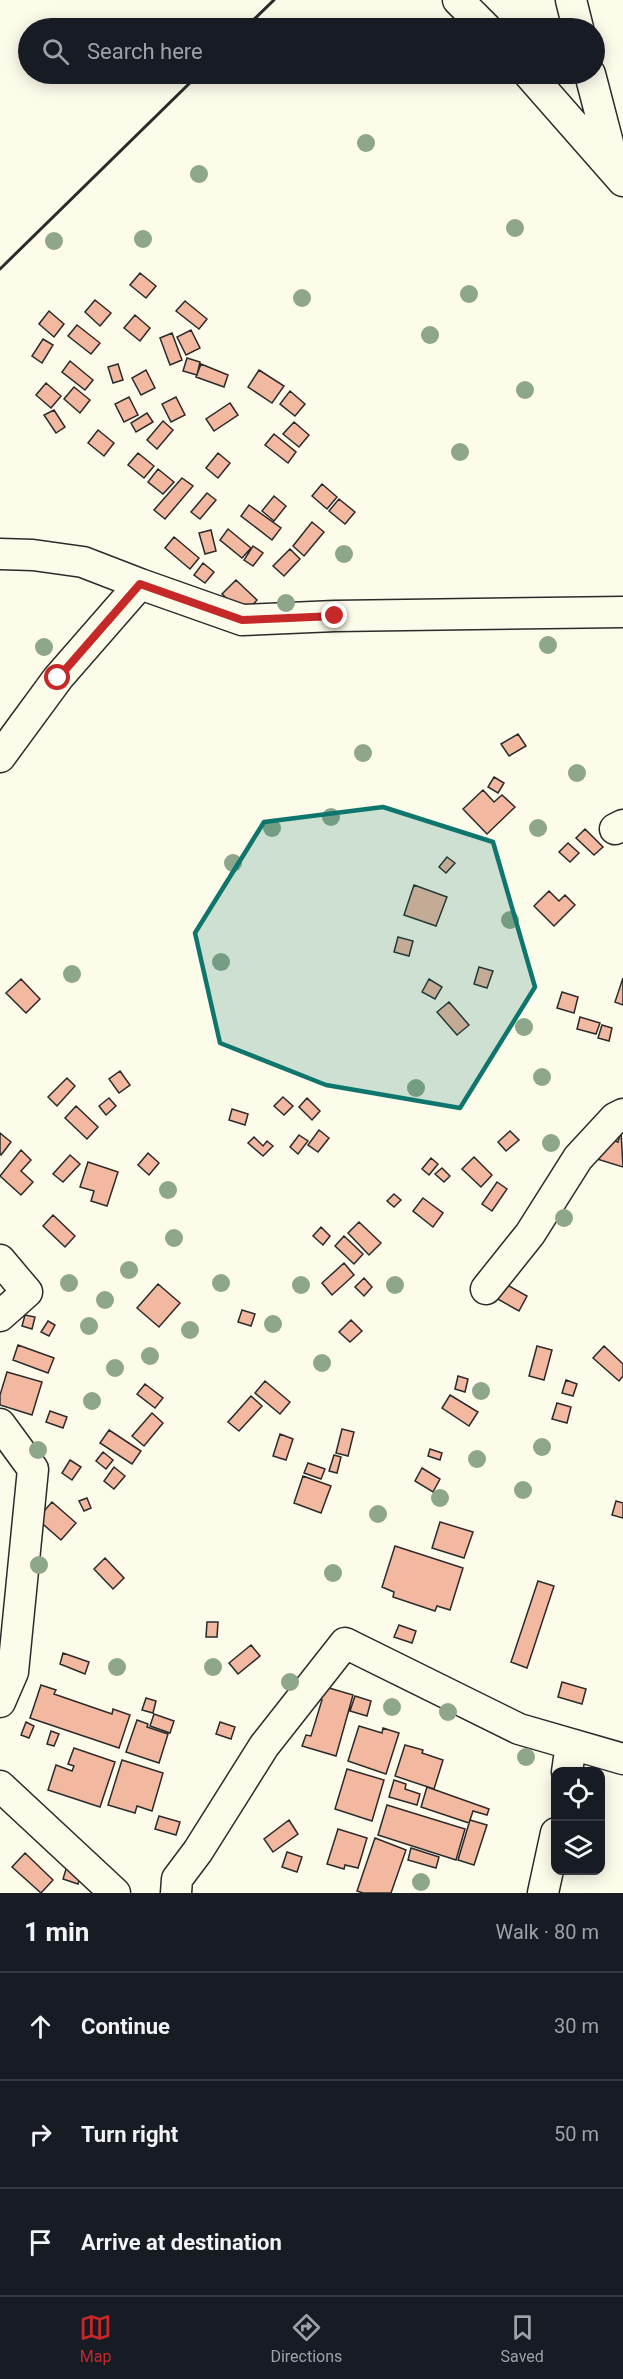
<!DOCTYPE html>
<html lang="en">
<head>
<meta charset="utf-8">
<style>
	:root { --surface:#171b24; --page:#242831; --text:#f1f3f6; --muted:#9ea1a6; --line:#363941; --accent:#c62828 }
	body { margin:0; font-family:Roboto,sans-serif; background:var(--page); color:var(--text) }
	.controls { position:absolute; right:18px; bottom:18px; display:grid; overflow:hidden; border-radius:12px; box-shadow:0 3px 15px #0003 }
	.controls button { width:54px; height:54px; display:grid; place-items:center; padding:0; border:0; border-bottom:2px solid var(--line); background:var(--surface); color:var(--text); font:30px sans-serif }
	.stop { position:absolute; width:18px; height:18px; margin:-14px; border:4px solid #c62828; border-radius:50%; background:#fff }
	.stop.end { background:#c62828; border-color:#fff; box-shadow:0 2px 6px #0008 }
	.list { margin:0; padding:0; list-style:none }
	h2 { display:flex; justify-content:space-between; align-items:center; height:78px; margin:0; padding:0 24px; font-size:26px }
	h2 small { font-size:20px; font-weight:400; color:var(--muted) }
	.list li { display:grid; grid-template-columns:39px 1fr auto; gap:18px; align-items:center; box-sizing:border-box; height:108px; padding:0 24px; border-top:2px solid var(--line) }
	.list b { display:block; font-size:22px; white-space:nowrap }
	.list em { font-size:20px; font-style:normal; color:var(--muted) }
	.icon { flex:none; width:33px; height:33px; fill:none; stroke:currentColor; stroke-width:2; stroke-linecap:round; stroke-linejoin:round }
	.map { position:relative; flex:none; width:623px; height:1893px; overflow:hidden }
	.search { position:absolute; background:var(--surface); box-shadow:0 3px 15px #0003; left:18px; right:18px; top:18px; height:66px; display:flex; align-items:center; gap:15px; box-sizing:border-box; padding:0 21px; border-radius:33px; color:var(--muted); font-size:22px }
	.sheet { height:402px; background:var(--surface) }
	nav { display:flex; justify-content:space-around; align-items:center; box-sizing:border-box; height:84px; border-top:2px solid var(--line); background:var(--surface); font-size:16px; color:var(--muted) }
	nav a { display:grid; justify-items:center; gap:3px }
	nav .on { color:var(--accent) }
	.map>svg:first-child { display:block }
	.building { fill:#f2b8a0; stroke:#2b2b2b; stroke-width:1.5 }
	.lines { fill:none; stroke-linecap:round; stroke-linejoin:round }
	.minor-casing { stroke:#2b2b2b; stroke-width:33 }
	.minor { stroke:#fdfbea; stroke-width:30 }
	.wall { stroke:#2b2b2b; stroke-width:3 }
	.tree { fill:#8ea78a }
	.route { stroke:#c62828; stroke-width:8 }
	.marked { fill:#0f766e; fill-opacity:0.2; stroke:#0f766e; stroke-width:4.5; stroke-linejoin:round }
</style>
</head>
<body>
<div class="map">
<svg width="623" height="1893" viewBox="0 0 623 1893">
	<rect width="100%" height="100%" fill="#fdfbea"/>
	<path class="building" d="M 140,273 L 156,286 L 146,298 L 130,285 Z
		M 95,300 L 111,313 L 100,326 L 85,312 Z
		M 185,301 L 207,319 L 199,329 L 176,311 Z
		M 49,311 L 64,324 L 54,337 L 39,324 Z
		M 135,315 L 150,328 L 140,341 L 124,328 Z
		M 77,325 L 100,343 L 91,354 L 68,336 Z
		M 191,330 L 200,348 L 186,355 L 177,337 Z
		M 172,333 L 182,360 L 170,365 L 160,338 Z
		M 43,339 L 53,345 L 42,363 L 32,356 Z
		M 187,358 L 200,362 L 197,375 L 183,371 Z
		M 70,361 L 93,380 L 85,390 L 62,372 Z
		M 118,364 L 123,380 L 113,383 L 108,367 Z
		M 201,364 L 228,375 L 224,387 L 196,377 Z
		M 146,370 L 155,388 L 141,395 L 132,378 Z
		M 259,370 L 284,386 L 272,403 L 248,387 Z
		M 46,383 L 61,396 L 51,408 L 36,395 Z
		M 74,387 L 90,400 L 80,413 L 64,399 Z
		M 290,391 L 305,404 L 295,416 L 280,404 Z
		M 129,397 L 138,415 L 124,422 L 115,404 Z
		M 176,397 L 185,415 L 171,422 L 162,404 Z
		M 230,403 L 238,415 L 214,431 L 206,419 Z
		M 54,410 L 65,427 L 56,433 L 44,415 Z
		M 147,413 L 153,422 L 136,432 L 131,423 Z
		M 163,421 L 173,430 L 157,449 L 147,440 Z
		M 294,422 L 309,435 L 299,447 L 283,434 Z
		M 98,430 L 114,443 L 104,456 L 88,443 Z
		M 274,434 L 296,452 L 288,463 L 265,445 Z
		M 138,453 L 154,466 L 144,478 L 128,465 Z
		M 218,453 L 230,463 L 218,478 L 206,468 Z
		M 158,469 L 174,482 L 163,494 L 148,482 Z
		M 182,478 L 193,486 L 165,519 L 154,510 Z
		M 322,484 L 337,497 L 327,509 L 312,496 Z
		M 207,493 L 216,500 L 200,519 L 191,512 Z
		M 274,496 L 286,506 L 274,521 L 262,511 Z
		M 339,499 L 355,512 L 345,524 L 329,511 Z
		M 249,505 L 281,528 L 272,540 L 241,516 Z
		M 312,522 L 324,532 L 304,556 L 293,546 Z
		M 228,529 L 251,548 L 242,558 L 220,540 Z
		M 211,530 L 216,551 L 205,554 L 199,533 Z
		M 174,537 L 199,558 L 190,569 L 165,548 Z
		M 253,546 L 263,553 L 253,566 L 244,560 Z
		M 290,549 L 300,559 L 284,576 L 273,566 Z
		M 203,563 L 214,572 L 205,583 L 194,575 Z
		M 236,580 L 257,600 L 244,615 L 222,594 Z
		M 518,734 L 526,746 L 509,756 L 501,744 Z
		M 494,777 L 504,783 L 498,793 L 488,787 Z
		M 483,790 L 494,802 L 502,795 L 515,807 L 487,834 L 463,809 Z
		M 585,829 L 603,847 L 594,855 L 576,838 Z
		M 568,843 L 579,853 L 570,862 L 559,852 Z
		M 447,857 L 455,863 L 446,873 L 439,867 Z
		M 414,885 L 447,897 L 436,926 L 404,915 Z
		M 549,891 L 559,901 L 565,895 L 575,905 L 554,926 L 534,906 Z
		M 398,937 L 413,941 L 409,956 L 394,952 Z
		M 479,967 L 493,971 L 487,988 L 474,984 Z
		M 623,978 L 623,1005 L 615,1002 Z
		M 21,979 L 40,999 L 26,1013 L 6,993 Z
		M 429,979 L 442,987 L 435,999 L 422,992 Z
		M 562,992 L 578,997 L 574,1013 L 557,1008 Z
		M 449,1002 L 469,1025 L 457,1035 L 437,1012 Z
		M 580,1017 L 600,1023 L 596,1034 L 577,1029 Z
		M 602,1025 L 612,1028 L 609,1041 L 598,1038 Z
		M 120,1071 L 130,1085 L 119,1093 L 109,1079 Z
		M 67,1078 L 75,1086 L 57,1106 L 48,1097 Z
		M 283,1097 L 293,1106 L 284,1115 L 274,1106 Z
		M 109,1098 L 116,1106 L 106,1115 L 99,1106 Z
		M 307,1098 L 320,1111 L 312,1120 L 299,1107 Z
		M 76,1106 L 98,1127 L 87,1139 L 65,1118 Z
		M 232,1109 L 248,1114 L 245,1125 L 229,1120 Z
		M 319,1130 L 329,1138 L 318,1152 L 308,1145 Z
		M 510,1131 L 519,1140 L 506,1151 L 498,1142 Z
		M 621,1131 L 623,1167 L 597,1159 L 603,1137 L 618,1142 Z
		M 0,1133 L 11,1142 L 1,1155 L 0,1154 Z
		M 299,1135 L 308,1141 L 298,1154 L 290,1147 Z
		M 254,1137 L 263,1146 L 267,1141 L 273,1146 L 263,1156 L 248,1143 Z
		M 21,1150 L 31,1160 L 21,1171 L 33,1182 L 21,1195 L 0,1176 Z
		M 148,1153 L 159,1163 L 149,1175 L 138,1165 Z
		M 70,1155 L 80,1164 L 63,1182 L 53,1174 Z
		M 474,1157 L 492,1175 L 481,1187 L 462,1169 Z
		M 431,1158 L 438,1164 L 429,1175 L 422,1169 Z
		M 88,1162 L 118,1172 L 107,1206 L 91,1201 L 94,1191 L 80,1187 Z
		M 442,1168 L 450,1176 L 444,1182 L 435,1174 Z
		M 497,1182 L 507,1189 L 492,1211 L 482,1204 Z
		M 394,1194 L 401,1200 L 394,1207 L 387,1201 Z
		M 423,1198 L 443,1213 L 433,1227 L 413,1211 Z
		M 53,1215 L 75,1236 L 65,1247 L 43,1226 Z
		M 359,1222 L 381,1243 L 369,1255 L 348,1233 Z
		M 321,1227 L 330,1236 L 323,1245 L 313,1236 Z
		M 344,1236 L 363,1254 L 354,1264 L 335,1246 Z
		M 344,1263 L 354,1275 L 332,1295 L 322,1283 Z
		M 364,1278 L 372,1287 L 364,1296 L 355,1287 Z
		M 502,1282 L 527,1296 L 519,1311 L 494,1297 Z
		M 158,1284 L 180,1303 L 159,1327 L 137,1308 Z
		M 242,1310 L 255,1314 L 251,1326 L 238,1322 Z
		M 25,1315 L 35,1317 L 32,1329 L 22,1326 Z
		M 351,1320 L 362,1331 L 350,1342 L 339,1332 Z
		M 48,1321 L 55,1325 L 49,1336 L 41,1332 Z
		M 18,1345 L 54,1358 L 48,1373 L 13,1360 Z
		M 537,1346 L 552,1350 L 544,1380 L 529,1376 Z
		M 604,1346 L 623,1364 L 623,1376 L 619,1381 L 593,1358 Z
		M 7,1372 L 42,1382 L 32,1415 L 0,1405 L 0,1395 Z
		M 458,1376 L 468,1379 L 465,1392 L 455,1389 Z
		M 566,1380 L 577,1384 L 573,1396 L 562,1393 Z
		M 265,1381 L 290,1402 L 280,1414 L 255,1393 Z
		M 145,1384 L 163,1398 L 155,1408 L 137,1394 Z
		M 450,1395 L 478,1412 L 469,1426 L 442,1408 Z
		M 251,1396 L 262,1406 L 239,1431 L 228,1422 Z
		M 557,1403 L 571,1407 L 567,1423 L 552,1419 Z
		M 50,1411 L 67,1417 L 63,1428 L 46,1422 Z
		M 152,1413 L 163,1423 L 144,1446 L 132,1436 Z
		M 342,1429 L 354,1432 L 348,1456 L 336,1453 Z
		M 109,1430 L 141,1451 L 132,1464 L 100,1443 Z
		M 280,1434 L 293,1439 L 286,1460 L 273,1456 Z
		M 430,1449 L 442,1453 L 440,1460 L 428,1456 Z
		M 103,1452 L 113,1460 L 106,1469 L 96,1461 Z
		M 334,1455 L 341,1457 L 337,1473 L 329,1471 Z
		M 70,1460 L 81,1467 L 72,1480 L 62,1473 Z
		M 308,1463 L 325,1469 L 321,1479 L 304,1473 Z
		M 114,1467 L 125,1476 L 114,1489 L 104,1481 Z
		M 422,1468 L 440,1479 L 433,1492 L 415,1481 Z
		M 303,1476 L 331,1486 L 321,1513 L 294,1503 Z
		M 87,1498 L 91,1508 L 84,1511 L 79,1501 Z
		M 616,1501 L 623,1503 L 623,1518 L 612,1515 Z
		M 52,1502 L 76,1523 L 61,1540 L 37,1519 Z
		M 440,1522 L 473,1532 L 464,1558 L 432,1548 Z
		M 395,1546 L 463,1568 L 450,1610 L 437,1606 L 435,1611 L 393,1597 L 394,1592 L 382,1587 Z
		M 105,1558 L 124,1578 L 113,1589 L 94,1569 Z
		M 538,1581 L 554,1586 L 527,1668 L 511,1662 Z
		M 207,1622 L 218,1622 L 217,1637 L 206,1637 Z
		M 399,1625 L 416,1631 L 412,1643 L 394,1637 Z
		M 251,1645 L 260,1656 L 238,1674 L 229,1663 Z
		M 63,1653 L 89,1662 L 85,1674 L 60,1664 Z
		M 562,1682 L 586,1689 L 582,1704 L 558,1697 Z
		M 41,1685 L 56,1690 L 54,1694 L 112,1714 L 113,1709 L 130,1715 L 119,1748 L 30,1718 Z
		M 319,1685 L 353,1695 L 336,1756 L 302,1746 L 306,1735 L 311,1736 L 322,1700 L 316,1698 Z
		M 355,1696 L 371,1701 L 367,1716 L 350,1711 Z
		M 146,1698 L 156,1701 L 153,1713 L 142,1710 Z
		M 154,1714 L 174,1721 L 170,1733 L 150,1726 Z
		M 137,1720 L 148,1724 L 147,1727 L 168,1734 L 159,1763 L 126,1752 Z
		M 26,1722 L 34,1726 L 29,1738 L 21,1735 Z
		M 220,1722 L 235,1727 L 231,1739 L 216,1734 Z
		M 359,1726 L 382,1733 L 383,1728 L 399,1733 L 386,1774 L 348,1761 Z
		M 51,1731 L 59,1734 L 54,1746 L 47,1744 Z
		M 405,1745 L 423,1750 L 422,1753 L 443,1760 L 434,1789 L 395,1776 Z
		M 74,1748 L 115,1762 L 100,1807 L 48,1790 L 56,1765 L 72,1771 L 74,1766 L 68,1764 Z
		M 122,1760 L 163,1773 L 152,1811 L 137,1806 L 135,1813 L 108,1805 Z
		M 347,1769 L 384,1780 L 372,1821 L 335,1809 Z
		M 394,1780 L 406,1784 L 405,1789 L 420,1794 L 417,1805 L 389,1797 Z
		M 427,1787 L 489,1809 L 487,1815 L 473,1811 L 469,1823 L 421,1807 Z
		M 387,1805 L 465,1829 L 456,1860 L 378,1835 Z
		M 159,1816 L 180,1822 L 176,1835 L 155,1829 Z
		M 289,1820 L 298,1834 L 273,1852 L 264,1839 Z
		M 470,1820 L 487,1825 L 474,1865 L 458,1860 Z
		M 338,1829 L 367,1838 L 358,1868 L 345,1865 L 344,1869 L 327,1864 Z
		M 375,1838 L 406,1850 L 391,1893 L 363,1893 L 357,1891 Z
		M 411,1848 L 439,1857 L 436,1868 L 408,1860 Z
		M 287,1852 L 302,1857 L 297,1872 L 282,1867 Z
		M 25,1853 L 53,1880 L 41,1893 L 12,1867 Z
		M 67,1866 L 82,1871 L 78,1884 L 63,1879 Z"/>
	<g class="lines">
		<defs>
			<path id="minor" d="M 458,0 L 486,28
				M 571,0 L 578,28
				M 529,74 L 623,181
				M 590,74 L 614,166
				M 0,554 L 33,555 L 83,562 L 140,584
				M 0,757 L 58,678 L 140,584 L 242,620 L 335,616 L 623,612
				M 615,829 L 623,825
				M 0,1260 L 27,1292 L 0,1316
				M 486,1289 L 530,1234 L 578,1158 L 615,1118 L 623,1114
				M 0,1424 L 33,1469 L 13,1672 L 0,1702
				M 567,1772 L 571,1744
				M 0,1786 L 115,1893
				M 176,1893 L 177,1879 L 198,1851 L 264,1746 L 345,1643 L 519,1729 L 623,1759
				M 543,1893 L 556,1833"/>
		</defs>
		<use href="#minor" class="minor-casing"/>
		<use href="#minor" class="minor"/>
		<path class="wall" d="M 245,28 L 274,0
			M 0,269 L 199,74"/>
	</g>
	<g class="tree">
		<circle cx="366" cy="143" r="9"/>
		<circle cx="199" cy="174" r="9"/>
		<circle cx="515" cy="228" r="9"/>
		<circle cx="143" cy="239" r="9"/>
		<circle cx="54" cy="241" r="9"/>
		<circle cx="469" cy="294" r="9"/>
		<circle cx="302" cy="298" r="9"/>
		<circle cx="430" cy="335" r="9"/>
		<circle cx="525" cy="390" r="9"/>
		<circle cx="460" cy="452" r="9"/>
		<circle cx="344" cy="554" r="9"/>
		<circle cx="286" cy="603" r="9"/>
		<circle cx="548" cy="645" r="9"/>
		<circle cx="44" cy="647" r="9"/>
		<circle cx="363" cy="753" r="9"/>
		<circle cx="577" cy="773" r="9"/>
		<circle cx="331" cy="817" r="9"/>
		<circle cx="272" cy="828" r="9"/>
		<circle cx="538" cy="828" r="9"/>
		<circle cx="233" cy="863" r="9"/>
		<circle cx="510" cy="920" r="9"/>
		<circle cx="221" cy="962" r="9"/>
		<circle cx="72" cy="974" r="9"/>
		<circle cx="524" cy="1027" r="9"/>
		<circle cx="542" cy="1077" r="9"/>
		<circle cx="416" cy="1088" r="9"/>
		<circle cx="551" cy="1143" r="9"/>
		<circle cx="168" cy="1190" r="9"/>
		<circle cx="564" cy="1218" r="9"/>
		<circle cx="174" cy="1238" r="9"/>
		<circle cx="129" cy="1270" r="9"/>
		<circle cx="69" cy="1283" r="9"/>
		<circle cx="221" cy="1283" r="9"/>
		<circle cx="301" cy="1285" r="9"/>
		<circle cx="395" cy="1285" r="9"/>
		<circle cx="105" cy="1300" r="9"/>
		<circle cx="273" cy="1324" r="9"/>
		<circle cx="89" cy="1326" r="9"/>
		<circle cx="190" cy="1330" r="9"/>
		<circle cx="150" cy="1356" r="9"/>
		<circle cx="322" cy="1363" r="9"/>
		<circle cx="115" cy="1368" r="9"/>
		<circle cx="481" cy="1391" r="9"/>
		<circle cx="92" cy="1401" r="9"/>
		<circle cx="542" cy="1447" r="9"/>
		<circle cx="38" cy="1450" r="9"/>
		<circle cx="477" cy="1459" r="9"/>
		<circle cx="523" cy="1490" r="9"/>
		<circle cx="440" cy="1498" r="9"/>
		<circle cx="378" cy="1514" r="9"/>
		<circle cx="39" cy="1565" r="9"/>
		<circle cx="333" cy="1573" r="9"/>
		<circle cx="117" cy="1667" r="9"/>
		<circle cx="213" cy="1667" r="9"/>
		<circle cx="290" cy="1682" r="9"/>
		<circle cx="392" cy="1707" r="9"/>
		<circle cx="448" cy="1712" r="9"/>
		<circle cx="526" cy="1757" r="9"/>
		<circle cx="421" cy="1882" r="9"/>
	</g>
	<g class="lines">
		<path class="route" d="M 58,678 L 140,584 L 242,620 L 335,616"/>
	</g>
	<path class="marked" d="M 383,807 L 493,842 L 535,987 L 460,1108 L 326,1085 L 220,1043 L 195,933 L 264,822 Z"/>
</svg>
<div class="controls">
<button><svg class="icon" aria-label="locate" viewBox="0 0 24 24"><circle cx="12" cy="12" r="6"/><path d="M12 2v4M12 18v4M2 12h4M18 12h4"/></svg></button>
<button><svg class="icon" aria-label="layers" viewBox="0 0 24 24"><path d="M12 4l9 5-9 5-9-5zM3 14l9 5 9-5"/></svg></button>
</div>
<div class="stop" style="left:58px;top:678px"></div>
<div class="stop end" style="left:335px;top:616px"></div>
<div class="search"><svg class="icon" aria-label="search" viewBox="0 0 24 24"><circle cx="10" cy="10" r="6"/><path d="M15 15l6 6"/></svg>Search here</div>
</div>
<section class="sheet">
<h2>1 min<small>Walk · 80 m</small></h2>
<ul class="list">
<li><svg class="icon" aria-label="ahead" viewBox="0 0 24 24"><path d="M12 20V5M6 11l6-6 6 6"/></svg><div><b>Continue</b></div><em>30 m</em></li>
<li><svg class="icon" aria-label="right" viewBox="0 0 24 24"><path d="M7 20v-9h11M14 6l5 5-5 5"/></svg><div><b>Turn right</b></div><em>50 m</em></li>
<li><svg class="icon" aria-label="arrive" viewBox="0 0 24 24"><path d="M6 21V4h12l-3 4 3 4H6"/></svg><div><b>Arrive at destination</b></div></li>
</ul>
</section>
<nav>
<a class="on"><svg class="icon" aria-label="map" viewBox="0 0 24 24"><path d="M3 6l6-2 6 2 6-2v14l-6 2-6-2-6 2zM9 4v14M15 6v14"/></svg>Map</a>
<a><svg class="icon" aria-label="directions" viewBox="0 0 24 24"><path d="M12 3l9 9-9 9-9-9zM9 14v-3h6M13 9l2 2-2 2"/></svg>Directions</a>
<a><svg class="icon" aria-label="saved" viewBox="0 0 24 24"><path d="M7 4h10v16l-5-4-5 4z"/></svg>Saved</a>
</nav>
</body>
</html>
